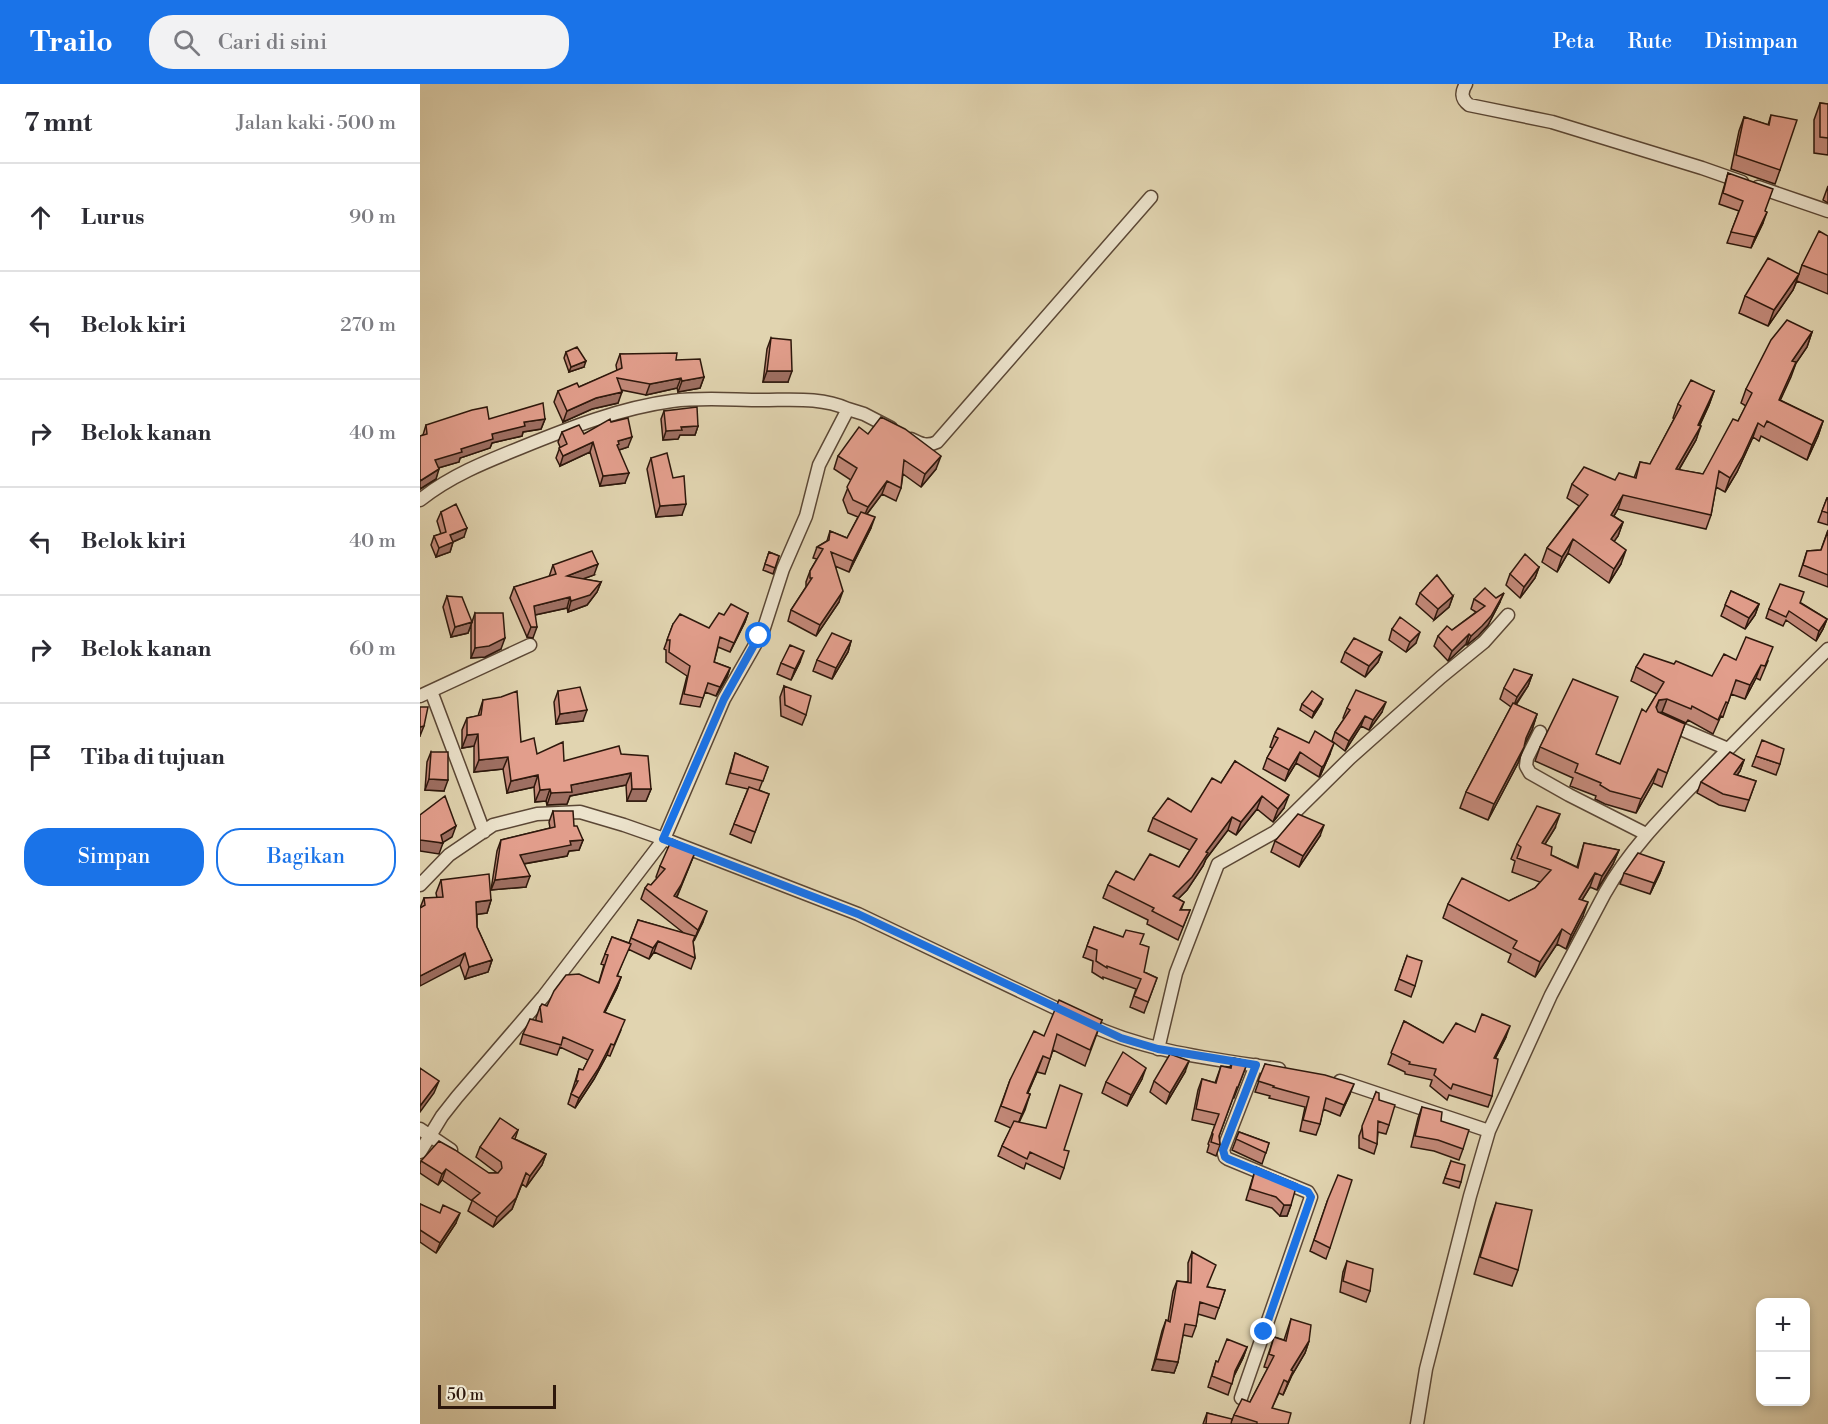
<!DOCTYPE html>
<html lang="id">
<head>
<meta charset="utf-8">
<style>
	:root { --surface:#fff; --page:#f2f2f3; --text:#2b2b33; --muted:#7c7c81; --line:#e1e1e2; --accent:#1a73e8 }
	body { margin:0; font-family:"Libre Bodoni",serif; background:var(--page); color:var(--text) }
	.controls { position:absolute; right:18px; bottom:18px; display:grid; overflow:hidden; border-radius:12px; box-shadow:0 3px 9px #0003 }
	.controls button { width:54px; height:54px; display:grid; place-items:center; padding:0; border:0; border-bottom:2px solid var(--line); background:var(--surface); color:var(--text); font:30px sans-serif }
	.scale { position:absolute; left:18px; bottom:15px; width:118px; box-sizing:border-box; padding-left:6px; border:3px solid #2e180c; border-top:0; font-size:16px; line-height:21px; white-space:nowrap; color:#2e180c; -webkit-text-stroke:4px #ece3cc; paint-order:stroke }
	.stop { position:absolute; width:18px; height:18px; margin:-14px; border:4px solid #1a73e8; border-radius:50%; background:#fff }
	.stop.end { background:#1a73e8; border-color:#fff; box-shadow:0 2px 6px #0008 }
	.list { margin:0; padding:0; list-style:none }
	h2 { display:flex; justify-content:space-between; align-items:center; height:78px; margin:0; padding:0 24px; font-size:26px }
	h2 small { font-size:20px; font-weight:400; color:var(--muted) }
	.list li { display:grid; grid-template-columns:39px 1fr auto; gap:18px; align-items:center; box-sizing:border-box; height:108px; padding:0 24px; border-top:2px solid var(--line) }
	.list b { display:block; font-size:22px; white-space:nowrap }
	.list em { font-size:20px; font-style:normal; color:var(--muted) }
	.actions { display:flex; gap:12px; padding:18px 24px }
	.actions a { flex:1; padding:14px 0; border:2px solid var(--accent); border-radius:24px; text-align:center; font-size:21px; color:var(--accent) }
	.actions .main { background:var(--accent); color:#fff }
	.icon { flex:none; width:33px; height:33px; fill:none; stroke:currentColor; stroke-width:2; stroke-linecap:round; stroke-linejoin:round }
	.map { position:relative; flex:none; width:1408px; height:1340px; overflow:hidden }
	header { display:flex; align-items:center; gap:36px; box-sizing:border-box; height:84px; padding:0 30px; background:var(--accent); color:#fff }
	header strong { font-size:28px }
	nav { display:flex; gap:33px; margin-inline-start:auto; font-size:21px }
	.search { width:420px; height:54px; background:var(--page); display:flex; align-items:center; gap:15px; box-sizing:border-box; padding:0 21px; border-radius:24px; color:var(--muted); font-size:22px }
	main { display:flex }
	aside { flex:1; background:var(--surface) }
	.map>svg:first-child { display:block }
	.lines { fill:none; stroke-linecap:round; stroke-linejoin:round }
	.street-casing { stroke:#5b4735; stroke-width:15 }
	.street { stroke:#ece3cc; stroke-width:12 }
	.wall { fill:#c28878; stroke:#2e180c; stroke-width:1.5 }
	.shaded-wall { fill:#9e6f62; stroke:#2e180c; stroke-width:1.5 }
	.building { fill:#e29e8c; stroke:#2e180c; stroke-width:1.5 }
	.route { stroke:#1a73e8; stroke-width:8 }
</style>
</head>
<body>
<header>
<strong>Trailo</strong>
<div class="search"><svg class="icon" aria-label="search" viewBox="0 0 24 24"><circle cx="10" cy="10" r="6"/><path d="M15 15l6 6"/></svg>Cari di sini</div>
<nav><a>Peta</a><a>Rute</a><a>Disimpan</a></nav>
</header>
<main>
<aside>
<h2>7 mnt<small>Jalan kaki · 500 m</small></h2>
<ul class="list">
<li><svg class="icon" aria-label="ahead" viewBox="0 0 24 24"><path d="M12 20V5M6 11l6-6 6 6"/></svg><div><b>Lurus</b></div><em>90 m</em></li>
<li><svg class="icon" aria-label="left" viewBox="0 0 24 24"><path d="M17 20v-9H6M10 6l-5 5 5 5"/></svg><div><b>Belok kiri</b></div><em>270 m</em></li>
<li><svg class="icon" aria-label="right" viewBox="0 0 24 24"><path d="M7 20v-9h11M14 6l5 5-5 5"/></svg><div><b>Belok kanan</b></div><em>40 m</em></li>
<li><svg class="icon" aria-label="left" viewBox="0 0 24 24"><path d="M17 20v-9H6M10 6l-5 5 5 5"/></svg><div><b>Belok kiri</b></div><em>40 m</em></li>
<li><svg class="icon" aria-label="right" viewBox="0 0 24 24"><path d="M7 20v-9h11M14 6l5 5-5 5"/></svg><div><b>Belok kanan</b></div><em>60 m</em></li>
<li><svg class="icon" aria-label="arrive" viewBox="0 0 24 24"><path d="M6 21V4h12l-3 4 3 4H6"/></svg><div><b>Tiba di tujuan</b></div></li>
</ul>
<div class="actions"><a class="main">Simpan</a><a>Bagikan</a></div>
</aside>
<div class="map">
<svg width="1408" height="1340" viewBox="0 0 1408 1340">
	<rect width="100%" height="100%" fill="#e1d4b0"/>
	<filter id="stains"><feTurbulence type="fractalNoise" baseFrequency=".00333" numOctaves="4"/><feColorMatrix values="0 0 0 0 .2 0 0 0 0 .09 0 0 0 0 .02 0 0 0 .5 -.17"/></filter>
	<radialGradient id="worn" r=".72"><stop offset=".6" stop-color="#630" stop-opacity="0"/><stop offset="1" stop-color="#630" stop-opacity=".3"/></radialGradient>
	<g class="lines">
		<defs>
			<path id="street" d="M 1046,0 C 1041,8 1041,15 1049,21 L 1132,38 L 1282,84 L 1322,98
				M 1338,103 L 1408,127
				M 428,325 L 444,330 L 471,344
				M 491,355 C 501,360 507,363 517,358 L 731,113
				M 0,416 C 30,392 65,378 100,364 C 149,344 200,324 252,317 C 282,313 313,316 343,316 C 372,316 401,313 428,325 L 399,381 L 386,432 L 363,485 L 343,547 L 304,615 L 244,755 L 123,913 L 37,1013 L 22,1032 L 0,1068
				M 11,607 L 64,748
				M 0,612 L 110,561
				M 1249,640 L 1308,665
				M 1120,648 L 1107,674 L 1106,682 L 1110,689 L 1149,711 L 1226,750
				M 0,801 L 29,771 L 73,741 L 117,730 L 160,728 L 204,741 L 244,755 L 438,830 L 648,930
				M 664,938 C 725,968 793,975 859,985
				M 738,965 L 756,889 L 798,780 L 855,748 L 930,674 L 1021,593 L 1064,558 L 1088,531
				M 920,997 L 1069,1047
				M 0,1045 L 31,1066
				M 821,1314 L 891,1113 L 888,1108 L 808,1075 L 805,1073 L 803,1066 L 836,981
				M 997,1340 L 1006,1285 L 1050,1112 L 1069,1047 L 1131,911 L 1185,809 C 1209,766 1244,731 1278,696 C 1321,652 1364,608 1408,565"/>
		</defs>
		<use href="#street" class="street-casing"/>
		<use href="#street" class="street"/>
	</g>
	<path class="wall" d="M 1400,19 L 1408,20 L 1408,71 L 1394,69 L 1394,36 Z
		M 1351,31 L 1360,86 L 1355,100 L 1311,85 L 1319,47 L 1324,33 L 1348,41 Z
		M 1308,89 L 1345,127 L 1343,139 L 1331,164 L 1307,159 L 1319,127 L 1299,120 Z
		M 1408,102 L 1408,119 L 1403,116 Z
		M 1408,152 L 1408,210 L 1377,197 L 1373,206 L 1348,242 L 1319,229 L 1325,212 L 1379,190 L 1382,181 Z
		M 1392,248 L 1387,263 L 1376,279 L 1360,316 L 1403,337 L 1398,352 L 1387,376 L 1341,352 L 1339,357 L 1333,353 L 1317,388 L 1305,408 L 1296,403 L 1291,431 L 1286,445 L 1198,425 L 1194,432 L 1203,438 L 1198,452 L 1194,457 L 1201,480 L 1189,499 L 1148,469 L 1137,488 L 1122,478 L 1127,464 L 1159,422 L 1147,414 L 1152,400 L 1214,394 L 1220,378 L 1230,380 L 1254,335 L 1253,334 L 1258,320 L 1294,307 L 1289,321 L 1280,341 L 1276,356 L 1259,386 L 1283,390 L 1318,337 L 1326,322 L 1321,319 L 1326,305 Z
		M 351,254 L 368,298 L 343,298 L 347,265 Z
		M 146,268 L 164,283 L 149,288 L 144,274 Z
		M 200,270 L 256,276 L 284,293 L 280,304 L 258,308 L 257,304 L 226,311 L 201,306 L 198,319 L 172,325 L 143,338 L 134,318 L 138,307 L 159,303 L 197,287 L 196,281 Z
		M 244,327 L 278,342 L 275,351 L 260,351 L 258,355 L 243,356 L 241,335 Z
		M 69,335 L 125,335 L 121,345 L 103,348 L 102,352 L 72,359 L 70,364 L 40,374 L 39,378 L 18,384 L 16,395 L 0,405 L 0,352 L 3,351 L 6,341 Z
		M 191,338 L 208,363 L 199,366 L 205,399 L 180,402 L 170,368 L 140,382 L 136,374 L 140,363 L 138,358 L 142,348 L 164,350 Z
		M 448,350 L 516,385 L 501,403 L 483,390 L 481,404 L 476,417 L 462,410 L 447,430 L 451,444 L 429,488 L 415,482 L 419,518 L 396,552 L 368,537 L 371,526 L 386,503 L 386,498 L 390,487 L 397,475 L 393,474 L 397,463 L 407,457 L 410,447 L 427,454 L 438,433 L 428,429 L 423,416 L 431,396 L 414,385 L 418,372 Z
		M 231,374 L 253,394 L 262,431 L 236,433 L 227,385 Z
		M 1407,414 L 1408,414 L 1408,441 L 1398,438 Z
		M 21,428 L 44,453 L 33,458 L 30,468 L 16,473 L 11,461 L 14,452 L 21,450 L 17,437 Z
		M 1408,446 L 1408,503 L 1379,492 L 1387,467 L 1401,466 Z
		M 349,468 L 359,472 L 353,490 L 343,486 Z
		M 133,481 L 174,491 L 163,495 L 181,498 L 177,508 L 167,521 L 148,528 L 147,524 L 115,531 L 113,554 L 107,553 L 90,514 L 94,503 L 129,493 Z
		M 1119,483 L 1115,494 L 1100,514 L 1086,501 L 1090,490 Z
		M 1311,507 L 1339,520 L 1335,531 L 1325,545 L 1301,532 Z
		M 1000,509 L 1033,512 L 1029,523 L 1014,536 L 996,520 Z
		M 27,512 L 52,538 L 55,529 L 81,565 L 65,573 L 51,574 L 51,540 L 48,549 L 31,553 L 23,523 Z
		M 1054,515 L 1080,518 L 1068,541 L 1058,552 L 1047,561 L 1046,560 L 1028,577 L 1014,562 L 1018,552 L 1032,546 L 1056,528 L 1051,525 Z
		M 1381,519 L 1407,535 L 1403,545 L 1396,557 L 1366,536 L 1363,542 L 1346,534 L 1349,525 Z
		M 328,529 L 325,538 L 310,568 L 298,563 L 294,578 L 310,584 L 307,593 L 296,612 L 285,608 L 280,623 L 260,620 L 267,592 L 246,578 L 246,566 L 244,565 L 253,540 L 289,544 L 304,531 Z
		M 972,545 L 996,559 L 986,568 L 969,556 Z
		M 431,557 L 428,568 L 412,595 L 393,587 L 397,576 Z
		M 925,568 L 962,568 L 958,578 L 945,593 L 921,578 Z
		M 1316,576 L 1348,577 L 1340,596 L 1336,594 L 1325,615 L 1311,610 L 1303,633 L 1301,632 L 1293,650 L 1268,636 L 1266,639 L 1242,628 L 1240,629 L 1265,640 L 1242,703 L 1233,699 L 1216,729 L 1185,720 L 1175,715 L 1176,712 L 1150,702 L 1153,694 L 1115,677 L 1120,663 L 1176,670 L 1200,680 L 1226,628 L 1237,610 L 1211,597 L 1216,583 L 1292,592 Z
		M 380,578 L 371,596 L 357,590 L 361,579 Z
		M 1112,591 L 1108,602 L 1096,621 L 1117,630 L 1112,646 L 1104,661 L 1098,679 L 1068,736 L 1040,724 L 1046,708 L 1091,623 L 1080,615 L 1084,604 Z
		M 364,602 L 386,631 L 382,641 L 361,632 L 360,613 Z
		M 138,607 L 163,637 L 136,640 L 134,618 Z
		M 63,616 L 101,658 L 117,670 L 144,677 L 201,670 L 231,705 L 226,717 L 207,717 L 206,701 L 150,712 L 147,720 L 127,721 L 126,717 L 115,718 L 114,703 L 87,709 L 83,685 L 54,688 L 54,662 L 42,664 L 42,646 L 47,634 L 58,632 Z
		M 882,620 L 901,620 L 892,634 L 880,626 Z
		M 927,624 L 962,628 L 949,646 L 941,642 L 925,667 L 912,657 L 915,648 L 924,635 L 923,634 Z
		M 854,652 L 910,670 L 900,692 L 899,693 L 876,679 L 865,697 L 843,685 L 847,674 L 853,664 L 850,663 Z
		M 11,668 L 24,707 L 5,706 L 7,678 Z
		M 315,669 L 348,683 L 339,706 L 349,710 L 331,759 L 310,750 L 328,705 L 306,700 Z
		M 1336,672 L 1360,680 L 1356,691 L 1332,682 Z
		M 1324,676 L 1320,687 L 1317,691 L 1336,697 L 1325,727 L 1299,721 L 1277,709 L 1281,698 Z
		M 815,677 L 864,724 L 853,738 L 837,725 L 816,751 L 808,746 L 786,775 L 783,782 L 767,806 L 758,815 L 764,818 L 761,826 L 770,826 L 758,856 L 727,840 L 728,836 L 683,814 L 688,801 L 714,796 L 759,783 L 770,766 L 728,747 L 733,734 L 771,728 L 801,699 Z
		M 133,727 L 154,742 L 163,756 L 159,766 L 149,767 L 147,772 L 104,780 L 106,803 L 71,806 L 77,767 L 81,756 L 130,744 L 129,738 Z
		M 1135,744 L 1125,760 L 1131,771 L 1157,783 L 1164,759 L 1199,766 L 1193,780 L 1177,806 L 1170,803 L 1162,816 L 1163,832 L 1146,865 L 1137,860 L 1115,893 L 1088,878 L 1091,870 L 1023,834 L 1028,820 L 1089,817 L 1115,804 L 1120,798 L 1092,788 L 1095,777 L 1091,775 L 1097,760 Z
		M 900,752 L 879,783 L 851,768 L 855,757 Z
		M 276,766 L 257,813 L 283,838 L 273,858 L 275,874 L 271,885 L 234,868 L 229,875 L 208,865 L 197,892 L 201,893 L 197,904 L 185,928 L 201,946 L 190,972 L 187,971 L 174,995 L 155,1024 L 148,1020 L 159,985 L 163,986 L 168,976 L 140,963 L 137,971 L 100,960 L 103,950 L 116,936 L 116,934 L 120,923 L 127,922 L 179,898 L 184,881 L 181,880 L 192,853 L 209,859 L 218,836 L 265,850 L 221,815 L 225,804 L 231,801 L 237,794 L 236,793 L 240,782 Z
		M 1244,778 L 1240,789 L 1230,810 L 1200,800 L 1204,789 Z
		M 21,796 L 71,816 L 67,829 L 57,830 L 57,843 L 72,876 L 68,888 L 45,895 L 40,881 L 0,824 L 4,814 L 17,814 L 16,809 Z
		M 674,843 L 720,860 L 724,888 L 737,894 L 724,929 L 710,923 L 716,905 L 683,893 L 683,895 L 672,888 L 673,877 L 663,873 Z
		M 987,872 L 995,902 L 991,913 L 975,906 Z
		M 682,936 L 665,982 L 633,966 L 625,990 L 617,988 L 608,1009 L 610,1010 L 599,1038 L 644,1066 L 644,1084 L 640,1095 L 606,1079 L 604,1085 L 578,1072 L 582,1062 L 591,1044 L 575,1037 L 590,996 L 624,952 Z
		M 984,937 L 1023,959 L 1055,948 L 1086,953 L 1075,975 L 1072,1012 L 1068,1023 L 1029,1011 L 1027,1016 L 1010,1002 L 1012,996 L 985,990 L 985,988 L 968,980 Z
		M 813,974 L 828,977 L 814,1014 L 813,1014 L 799,1052 L 800,1061 L 796,1072 L 787,1068 L 789,1061 L 788,1060 L 795,1041 L 772,1036 L 778,1006 L 782,995 L 795,999 L 801,982 L 810,983 Z
		M 845,980 L 930,1010 L 920,1032 L 903,1025 L 900,1040 L 896,1051 L 880,1047 L 885,1023 L 849,1014 L 850,1012 L 835,1008 Z
		M 765,988 L 746,1020 L 730,1008 L 734,997 Z
		M 722,995 L 707,1022 L 682,1009 L 686,998 Z
		M 956,1008 L 969,1041 L 966,1050 L 958,1048 L 957,1060 L 954,1070 L 939,1064 L 939,1052 Z
		M 1002,1023 L 1021,1037 L 1043,1065 L 1039,1076 L 1014,1067 L 991,1063 L 998,1034 Z
		M 98,1046 L 95,1055 L 126,1070 L 122,1081 L 106,1103 L 102,1100 L 92,1125 L 73,1143 L 48,1127 L 52,1117 L 22,1096 L 18,1101 L 0,1089 L 0,1080 L 1,1077 L 69,1089 L 77,1089 L 56,1073 L 60,1063 Z
		M 819,1048 L 849,1059 L 842,1080 L 812,1066 Z
		M 1031,1077 L 1041,1098 L 1039,1104 L 1023,1099 Z
		M 836,1083 L 871,1121 L 867,1132 L 860,1132 L 852,1124 L 826,1116 Z
		M 908,1115 L 910,1164 L 906,1175 L 890,1167 Z
		M 1076,1119 L 1098,1186 L 1092,1202 L 1054,1190 L 1070,1136 Z
		M 0,1120 L 36,1139 L 16,1169 L 0,1158 Z
		M 772,1168 L 788,1203 L 805,1206 L 795,1235 L 778,1230 L 776,1242 L 772,1253 L 763,1251 L 758,1278 L 754,1289 L 732,1286 L 742,1247 L 746,1236 L 748,1237 L 753,1207 L 757,1197 L 768,1198 L 768,1179 Z
		M 927,1177 L 950,1207 L 946,1218 L 920,1208 L 923,1188 Z
		M 871,1235 L 889,1257 L 885,1269 L 872,1291 L 863,1311 L 859,1309 L 852,1324 L 868,1340 L 783,1340 L 787,1329 L 812,1336 L 814,1331 L 830,1318 L 848,1284 L 844,1283 L 854,1253 L 864,1256 Z
		M 827,1263 L 823,1274 L 814,1292 L 808,1311 L 788,1303 L 796,1277 L 798,1278 Z"/>
	<path class="shaded-wall" d="M 1347,128 L 1343,139 L 1331,164 L 1335,153 Z
		M 1379,190 L 1373,206 L 1348,242 L 1354,226 Z
		M 1392,248 L 1387,263 L 1376,279 L 1371,293 L 1354,330 L 1372,277 Z
		M 166,277 L 164,283 L 149,288 L 151,283 Z
		M 347,287 L 372,287 L 368,298 L 343,298 Z
		M 284,293 L 280,304 L 258,308 L 262,297 Z
		M 261,294 L 257,304 L 226,311 L 230,300 Z
		M 1294,307 L 1289,321 L 1273,355 L 1278,341 Z
		M 202,308 L 198,319 L 172,325 L 143,338 L 147,327 L 176,314 Z
		M 125,335 L 121,345 L 103,348 L 102,352 L 72,359 L 70,364 L 40,374 L 39,378 L 11,386 L 15,376 L 41,365 L 72,350 L 104,338 Z
		M 1403,337 L 1398,352 L 1387,376 L 1392,361 Z
		M 1338,339 L 1333,353 L 1317,388 L 1305,408 L 1310,394 Z
		M 278,342 L 275,351 L 260,351 L 258,355 L 243,356 L 246,347 L 261,343 Z
		M 1281,342 L 1276,356 L 1251,399 L 1256,385 Z
		M 212,353 L 208,363 L 196,367 L 198,357 Z
		M 173,358 L 170,368 L 140,382 L 143,372 Z
		M 521,372 L 516,385 L 501,403 L 505,390 Z
		M 19,385 L 16,395 L 0,405 L 0,397 Z
		M 209,389 L 205,399 L 180,402 L 183,392 Z
		M 467,397 L 462,410 L 443,435 L 448,423 Z
		M 1203,411 L 1198,425 L 1186,445 L 1191,431 Z
		M 266,420 L 262,431 L 236,433 L 240,422 Z
		M 455,433 L 451,444 L 429,488 L 433,477 Z
		M 1203,438 L 1198,452 L 1186,469 L 1191,455 Z
		M 47,444 L 44,453 L 28,460 L 33,458 L 30,468 L 16,473 L 19,464 L 30,451 Z
		M 1153,455 L 1148,469 L 1137,488 L 1142,473 Z
		M 1206,466 L 1201,480 L 1189,499 L 1194,485 Z
		M 178,480 L 174,491 L 143,502 L 147,492 Z
		M 1119,483 L 1115,494 L 1100,514 L 1104,503 Z
		M 181,498 L 177,508 L 167,521 L 148,528 L 151,517 Z
		M 423,507 L 419,518 L 396,552 L 400,541 Z
		M 1084,509 L 1080,518 L 1068,541 L 1058,552 L 1047,561 L 1051,552 Z
		M 1033,512 L 1029,523 L 1014,536 L 1018,525 Z
		M 150,513 L 147,524 L 110,532 L 114,522 Z
		M 1339,520 L 1335,531 L 1325,545 L 1329,534 Z
		M 328,529 L 325,538 L 310,568 L 314,559 Z
		M 1407,535 L 1403,545 L 1396,557 L 1399,547 Z
		M 52,538 L 48,549 L 31,553 L 35,543 Z
		M 111,543 L 117,543 L 113,554 L 107,553 Z
		M 1000,548 L 996,559 L 986,568 L 990,558 Z
		M 1049,550 L 1046,560 L 1028,577 L 1032,567 Z
		M 85,554 L 81,565 L 65,573 L 51,574 L 55,564 Z
		M 431,557 L 428,568 L 412,595 L 416,584 Z
		M 384,567 L 380,578 L 371,596 L 375,585 Z
		M 962,568 L 958,578 L 945,593 L 949,582 Z
		M 1341,581 L 1336,594 L 1325,615 L 1330,601 Z
		M 310,584 L 307,593 L 296,612 L 300,603 Z
		M 1112,591 L 1108,602 L 1093,624 L 1097,613 Z
		M 903,615 L 901,620 L 892,634 L 894,628 Z
		M 1247,615 L 1242,628 L 1234,630 L 1239,616 Z
		M 966,618 L 962,628 L 949,646 L 953,636 Z
		M 167,626 L 163,637 L 136,640 L 140,630 Z
		M 1117,630 L 1112,646 L 1100,670 L 1106,654 Z
		M 945,632 L 941,642 L 925,667 L 929,657 Z
		M 4,642 L 0,652 L 0,653 L 0,643 Z
		M 58,650 L 54,662 L 42,664 L 47,651 Z
		M 914,659 L 910,670 L 900,692 L 899,693 L 902,683 Z
		M 1104,663 L 1098,679 L 1068,736 L 1074,720 Z
		M 880,668 L 876,679 L 865,697 L 869,686 Z
		M 88,673 L 83,685 L 54,688 L 59,676 Z
		M 1324,676 L 1320,687 L 1310,701 L 1314,690 Z
		M 1238,685 L 1233,699 L 1216,729 L 1221,715 Z
		M 211,689 L 206,701 L 150,712 L 147,720 L 127,721 L 131,709 L 151,701 Z
		M 118,691 L 114,703 L 87,709 L 91,697 Z
		M 9,695 L 28,696 L 24,707 L 5,706 Z
		M 130,705 L 126,717 L 115,718 L 120,706 Z
		M 212,705 L 231,705 L 226,717 L 207,717 Z
		M 869,711 L 864,724 L 853,738 L 858,725 Z
		M 842,712 L 837,725 L 816,751 L 821,738 Z
		M 1140,730 L 1135,744 L 1117,773 L 1122,759 Z
		M 812,733 L 808,746 L 786,775 L 783,782 L 767,806 L 748,825 L 753,812 Z
		M 904,741 L 900,752 L 879,783 L 883,772 Z
		M 36,742 L 32,753 L 22,759 L 23,759 L 19,770 L 0,767 L 0,756 L 21,751 Z
		M 163,756 L 159,766 L 149,767 L 147,772 L 97,781 L 100,771 L 150,757 Z
		M 276,766 L 257,812 L 250,823 L 254,812 Z
		M 1199,766 L 1193,780 L 1177,806 L 1182,792 Z
		M 1244,778 L 1240,789 L 1230,810 L 1234,799 Z
		M 1175,789 L 1170,803 L 1154,829 L 1159,815 Z
		M 110,792 L 106,803 L 71,806 L 75,796 Z
		M 71,816 L 67,829 L 52,831 L 56,818 Z
		M 1168,818 L 1163,832 L 1146,865 L 1151,851 Z
		M 287,827 L 283,838 L 274,857 L 278,846 Z
		M 1142,845 L 1137,860 L 1115,893 L 1120,878 Z
		M 238,857 L 234,868 L 229,875 L 233,864 Z
		M 45,869 L 40,881 L 0,902 L 0,892 Z
		M 72,876 L 68,888 L 45,895 L 49,883 Z
		M 201,893 L 197,904 L 180,938 L 184,928 Z
		M 1090,942 L 1086,953 L 1070,985 L 1074,974 Z
		M 191,960 L 187,971 L 174,995 L 155,1024 L 159,1014 Z
		M 623,972 L 617,988 L 601,1024 L 607,1009 Z
		M 769,977 L 765,988 L 746,1020 L 750,1009 Z
		M 726,984 L 722,995 L 707,1022 L 711,1011 Z
		M 19,997 L 14,1009 L 0,1028 L 0,1022 Z
		M 934,1000 L 930,1010 L 920,1032 L 924,1021 Z
		M 610,1010 L 605,1026 L 596,1045 Z
		M 126,1070 L 122,1081 L 106,1103 L 110,1092 Z
		M 26,1085 L 22,1096 L 18,1101 L 22,1090 Z
		M 106,1089 L 92,1125 L 73,1143 L 77,1133 Z
		M 864,1121 L 871,1121 L 867,1132 L 860,1132 Z
		M 40,1129 L 36,1139 L 16,1169 L 20,1159 Z
		M 889,1257 L 885,1269 L 872,1291 L 863,1311 L 870,1293 L 867,1299 L 871,1286 Z
		M 827,1263 L 823,1274 L 811,1298 L 815,1287 Z
		M 736,1275 L 758,1278 L 754,1289 L 732,1286 Z"/>
	<path class="building" d="M 1400,19 L 1408,20 L 1408,54 L 1400,53 Z
		M 1351,31 L 1377,36 L 1360,86 L 1316,71 L 1324,33 L 1349,41 Z
		M 1308,89 L 1353,105 L 1345,127 L 1347,128 L 1335,153 L 1311,148 L 1323,117 L 1303,109 Z
		M 1399,147 L 1408,152 L 1408,191 L 1382,181 Z
		M 1348,174 L 1379,190 L 1354,226 L 1325,212 Z
		M 1367,236 L 1392,248 L 1372,277 L 1376,278 L 1359,316 L 1403,337 L 1392,361 L 1347,337 L 1344,343 L 1338,339 L 1322,374 L 1310,394 L 1299,387 L 1291,431 L 1203,411 L 1191,431 L 1203,438 L 1191,455 L 1206,466 L 1194,485 L 1153,455 L 1142,473 L 1127,464 L 1168,411 L 1152,400 L 1164,383 L 1195,396 L 1199,389 L 1216,394 L 1220,378 L 1230,380 L 1261,322 L 1258,320 L 1271,296 L 1294,307 L 1278,341 L 1281,342 L 1256,385 L 1283,390 L 1313,335 L 1318,337 L 1332,309 L 1326,305 L 1351,256 Z
		M 351,254 L 371,256 L 372,287 L 347,287 Z
		M 157,263 L 166,277 L 151,283 L 146,268 Z
		M 257,269 L 256,276 L 280,275 L 284,293 L 262,297 L 261,294 L 230,300 L 197,294 L 202,308 L 176,314 L 147,327 L 138,307 L 157,299 L 159,303 L 202,284 L 200,270 Z
		M 123,319 L 125,335 L 104,338 L 105,342 L 72,350 L 73,355 L 41,365 L 42,368 L 15,376 L 19,385 L 0,397 L 0,352 L 7,350 L 6,341 L 52,326 L 67,323 L 69,335 Z
		M 277,323 L 278,342 L 261,343 L 262,346 L 246,347 L 244,327 Z
		M 461,333 L 485,345 L 521,372 L 505,390 L 484,376 L 481,404 L 467,397 L 448,423 L 433,416 L 427,403 L 437,384 L 418,372 L 439,343 L 448,350 Z
		M 208,334 L 212,353 L 198,357 L 199,360 L 197,361 L 209,389 L 183,392 L 173,358 L 143,372 L 139,364 L 147,360 L 142,348 L 159,341 L 164,350 L 190,335 L 191,338 Z
		M 247,369 L 253,394 L 264,392 L 266,420 L 240,422 L 231,374 Z
		M 1407,414 L 1408,414 L 1408,429 L 1402,427 Z
		M 36,420 L 47,444 L 30,451 L 33,458 L 19,464 L 14,452 L 26,448 L 21,428 Z
		M 441,428 L 455,433 L 433,477 L 411,468 L 423,507 L 400,541 L 371,526 L 392,494 L 390,494 L 390,487 L 403,465 L 397,463 L 409,456 L 410,447 L 427,454 Z
		M 1408,447 L 1408,491 L 1383,481 L 1387,467 L 1401,466 Z
		M 172,467 L 178,480 L 147,492 L 181,498 L 170,511 L 151,517 L 150,513 L 114,522 L 117,543 L 111,543 L 94,503 L 136,490 L 133,481 Z
		M 349,468 L 359,472 L 355,484 L 345,480 Z
		M 1105,470 L 1119,483 L 1104,503 L 1090,490 Z
		M 1017,491 L 1033,512 L 1018,525 L 1000,509 Z
		M 1360,500 L 1384,508 L 1380,519 L 1407,535 L 1399,547 L 1369,527 L 1366,533 L 1349,525 Z
		M 1065,504 L 1076,514 L 1084,509 L 1071,532 L 1062,542 L 1051,552 L 1049,550 L 1032,567 L 1018,552 L 1027,542 L 1032,546 L 1065,522 L 1054,515 Z
		M 1311,507 L 1339,520 L 1329,534 L 1305,521 Z
		M 27,512 L 42,513 L 52,538 L 35,543 Z
		M 311,520 L 328,529 L 314,559 L 300,553 L 294,578 L 310,584 L 300,603 L 288,599 L 283,614 L 264,610 L 270,582 L 249,568 L 250,556 L 247,556 L 253,540 L 260,530 L 289,544 L 299,529 L 304,531 Z
		M 55,529 L 83,529 L 85,554 L 69,562 L 55,564 Z
		M 980,533 L 1000,548 L 990,558 L 972,545 Z
		M 412,549 L 431,557 L 416,584 L 397,576 Z
		M 1326,553 L 1353,563 L 1345,582 L 1341,581 L 1330,601 L 1316,596 L 1308,619 L 1306,618 L 1298,636 L 1272,622 L 1271,625 L 1247,615 L 1239,616 L 1236,623 L 1238,628 L 1265,640 L 1247,689 L 1238,685 L 1221,715 L 1190,707 L 1180,701 L 1181,699 L 1155,688 L 1158,680 L 1120,663 L 1153,595 L 1198,613 L 1176,670 L 1200,680 L 1222,625 L 1226,628 L 1244,598 L 1216,583 L 1224,570 L 1254,580 L 1256,577 L 1292,592 L 1304,570 L 1316,576 Z
		M 934,554 L 962,568 L 949,582 L 925,568 Z
		M 370,561 L 384,567 L 375,585 L 361,579 Z
		M 1094,585 L 1112,591 L 1097,613 L 1084,604 Z
		M 364,602 L 391,612 L 386,631 L 365,621 Z
		M 160,603 L 167,626 L 140,630 L 138,607 Z
		M 936,606 L 966,618 L 953,636 L 945,632 L 929,657 L 915,648 L 930,626 L 927,624 Z
		M 97,607 L 101,658 L 114,654 L 117,670 L 143,658 L 144,677 L 199,662 L 201,670 L 228,672 L 231,705 L 212,705 L 211,689 L 151,701 L 152,708 L 131,709 L 130,705 L 120,706 L 118,691 L 91,697 L 88,673 L 59,676 L 58,650 L 47,651 L 47,634 L 61,631 L 63,616 L 81,613 Z
		M 892,607 L 903,615 L 894,628 L 882,620 Z
		M 1093,619 L 1117,630 L 1106,654 L 1104,663 L 1074,720 L 1046,708 Z
		M 0,623 L 8,623 L 4,642 L 0,643 Z
		M 858,644 L 889,659 L 895,647 L 914,659 L 904,681 L 902,683 L 880,668 L 869,686 L 847,674 L 858,654 L 854,652 Z
		M 1342,656 L 1364,665 L 1360,680 L 1336,672 Z
		M 11,668 L 28,668 L 28,696 L 9,695 Z
		M 1310,668 L 1324,676 L 1314,690 L 1336,697 L 1329,716 L 1303,710 L 1281,698 Z
		M 315,669 L 348,683 L 343,697 L 310,689 Z
		M 815,677 L 869,711 L 858,725 L 842,712 L 821,738 L 812,733 L 786,768 L 788,769 L 772,793 L 753,812 L 764,818 L 760,826 L 770,826 L 763,843 L 732,827 L 734,824 L 688,801 L 696,787 L 714,796 L 730,770 L 759,783 L 777,755 L 733,734 L 748,714 L 771,728 L 792,694 L 801,699 Z
		M 329,703 L 349,710 L 335,748 L 314,740 Z
		M 25,712 L 36,742 L 21,751 L 23,759 L 0,756 L 0,731 Z
		M 1117,722 L 1140,730 L 1122,759 L 1132,763 L 1131,771 L 1158,784 L 1164,759 L 1199,766 L 1182,792 L 1175,789 L 1159,815 L 1168,818 L 1151,851 L 1142,845 L 1120,878 L 1093,864 L 1097,857 L 1028,820 L 1042,794 L 1089,817 L 1115,804 L 1131,786 L 1097,774 L 1101,763 L 1097,760 Z
		M 133,727 L 153,727 L 154,742 L 157,742 L 163,756 L 150,757 L 151,761 L 100,771 L 110,792 L 75,796 L 81,756 L 135,743 Z
		M 878,730 L 904,741 L 883,772 L 855,757 Z
		M 252,755 L 276,766 L 261,801 L 254,812 L 287,827 L 278,846 L 225,804 L 228,800 L 231,801 L 245,785 L 240,782 Z
		M 1218,769 L 1244,778 L 1234,799 L 1204,789 Z
		M 69,790 L 71,816 L 56,818 L 57,843 L 72,876 L 49,883 L 45,869 L 0,892 L 0,824 L 5,821 L 4,814 L 23,813 L 21,796 Z
		M 218,836 L 275,852 L 273,857 L 275,874 L 238,857 L 233,864 L 211,854 Z
		M 674,843 L 703,853 L 706,846 L 724,850 L 720,860 L 729,863 L 724,888 L 737,894 L 728,918 L 714,912 L 721,895 L 687,882 L 687,884 L 676,877 L 677,866 L 667,862 Z
		M 192,853 L 211,860 L 197,892 L 201,893 L 184,928 L 205,936 L 194,961 L 191,960 L 178,985 L 159,1014 L 151,1010 L 158,997 L 156,997 L 159,985 L 163,986 L 173,966 L 143,953 L 141,961 L 103,950 L 110,935 L 122,938 L 120,923 L 122,920 L 127,922 L 134,907 L 146,891 L 159,890 L 179,899 L 188,871 L 185,870 Z
		M 987,872 L 1002,877 L 995,902 L 979,895 Z
		M 639,916 L 682,936 L 670,966 L 637,950 L 630,975 L 623,972 L 607,1009 L 610,1010 L 602,1030 L 581,1022 L 590,996 L 614,947 L 624,952 Z
		M 1062,930 L 1090,942 L 1074,974 L 1078,975 L 1072,1012 L 1033,1000 L 1031,1005 L 1014,991 L 1016,985 L 989,980 L 990,978 L 971,969 L 984,937 L 1023,959 L 1036,939 L 1055,948 Z
		M 703,968 L 726,984 L 711,1011 L 686,998 Z
		M 750,970 L 769,977 L 750,1009 L 734,997 Z
		M 813,974 L 828,977 L 818,1003 L 817,1003 L 799,1052 L 800,1061 L 791,1058 L 793,1050 L 792,1049 L 799,1030 L 776,1025 L 782,995 L 796,999 L 801,982 L 811,984 Z
		M 845,980 L 905,991 L 934,1000 L 924,1021 L 906,1014 L 900,1040 L 883,1036 L 889,1013 L 853,1003 L 854,1002 L 838,997 Z
		M 0,984 L 19,997 L 0,1022 Z
		M 640,1001 L 662,1010 L 644,1066 L 649,1067 L 644,1084 L 610,1068 L 607,1075 L 582,1062 L 594,1037 L 626,1044 Z
		M 956,1008 L 959,1009 L 959,1016 L 975,1021 L 969,1041 L 958,1037 L 957,1060 L 943,1054 L 942,1042 Z
		M 1002,1023 L 1022,1028 L 1021,1037 L 1049,1046 L 1043,1065 L 1018,1056 L 995,1052 Z
		M 80,1034 L 98,1046 L 92,1054 L 126,1070 L 110,1092 L 106,1089 L 96,1114 L 77,1133 L 52,1116 L 60,1109 L 26,1085 L 22,1090 L 1,1077 L 19,1057 L 35,1066 L 69,1089 L 78,1089 L 82,1084 L 81,1078 L 60,1063 Z
		M 819,1048 L 849,1059 L 846,1069 L 816,1055 Z
		M 1031,1077 L 1045,1081 L 1041,1098 L 1025,1094 Z
		M 836,1083 L 877,1100 L 871,1121 L 864,1121 L 856,1113 L 830,1105 Z
		M 918,1091 L 932,1096 L 910,1164 L 894,1156 L 908,1115 Z
		M 1076,1119 L 1112,1126 L 1098,1186 L 1060,1173 Z
		M 0,1120 L 20,1129 L 23,1121 L 40,1129 L 20,1159 L 0,1146 Z
		M 772,1168 L 796,1181 L 787,1203 L 805,1206 L 799,1224 L 780,1218 L 776,1242 L 765,1240 L 758,1278 L 736,1275 L 746,1236 L 750,1238 L 757,1197 L 771,1199 Z
		M 927,1177 L 953,1185 L 950,1207 L 923,1197 Z
		M 871,1235 L 891,1241 L 889,1257 L 871,1286 L 873,1287 L 868,1298 L 864,1296 L 852,1324 L 871,1329 L 868,1340 L 837,1340 L 837,1338 L 814,1331 L 822,1315 L 830,1318 L 854,1272 L 849,1270 L 854,1253 L 866,1257 Z
		M 807,1255 L 827,1263 L 815,1287 L 812,1300 L 792,1292 L 796,1277 L 798,1278 Z
		M 787,1329 L 812,1335 L 811,1340 L 786,1340 Z"/>
	<g class="lines">
		<path class="route" d="M 339,552 L 304,615 L 243,755 L 438,830 L 701,954 L 738,965 L 836,981 L 803,1066 L 805,1073 L 808,1075 L 888,1108 L 891,1113 L 844,1248"/>
	</g>
	<rect width="100%" height="100%" filter="url(#stains)"/>
	<rect width="100%" height="100%" fill="url(#worn)"/>
</svg>
<div class="controls">
<button>+</button>
<button>−</button>
</div>
<div class="scale">50 m</div>
<div class="stop" style="left:339px;top:552px"></div>
<div class="stop end" style="left:844px;top:1248px"></div>
</div>
</main>
</body>
</html>
